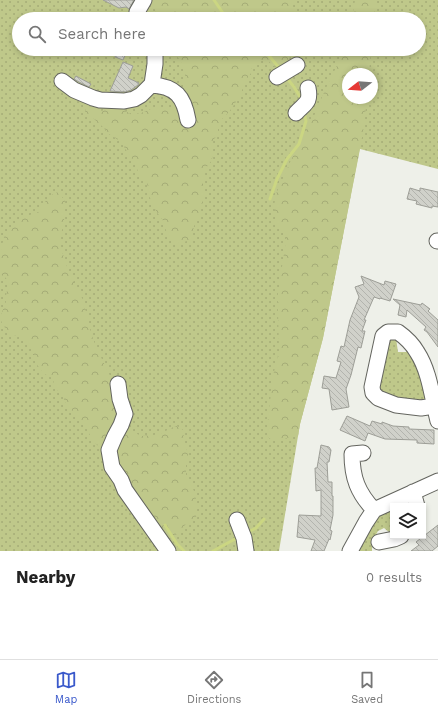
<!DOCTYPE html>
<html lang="en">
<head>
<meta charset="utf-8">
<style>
	:root { --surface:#fff; --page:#f6f6f6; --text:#222; --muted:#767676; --line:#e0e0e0; --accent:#3a59cb }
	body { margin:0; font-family:"Work Sans",sans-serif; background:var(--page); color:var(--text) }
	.controls { position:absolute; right:12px; bottom:12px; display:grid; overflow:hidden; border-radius:0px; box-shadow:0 2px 6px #0003 }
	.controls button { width:36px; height:36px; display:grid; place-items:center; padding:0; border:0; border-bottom:1px solid var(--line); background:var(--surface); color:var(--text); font:20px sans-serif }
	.compass { position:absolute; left:342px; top:68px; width:36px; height:36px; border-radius:50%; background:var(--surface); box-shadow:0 2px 6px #0003; rotate:253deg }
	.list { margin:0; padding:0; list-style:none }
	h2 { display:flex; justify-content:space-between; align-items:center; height:52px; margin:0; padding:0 16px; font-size:17px }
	h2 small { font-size:13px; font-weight:400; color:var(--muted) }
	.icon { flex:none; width:22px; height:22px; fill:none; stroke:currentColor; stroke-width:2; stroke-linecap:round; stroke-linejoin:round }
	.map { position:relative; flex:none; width:438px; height:551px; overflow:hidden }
	.search { position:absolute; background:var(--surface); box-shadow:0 2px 6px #0003; left:12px; right:12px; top:12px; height:44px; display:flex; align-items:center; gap:10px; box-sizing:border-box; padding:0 14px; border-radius:22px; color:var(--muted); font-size:15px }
	.sheet { height:108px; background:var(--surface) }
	nav { display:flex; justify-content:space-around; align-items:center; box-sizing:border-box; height:56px; border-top:1px solid var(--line); background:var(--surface); font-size:11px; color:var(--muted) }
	nav a { display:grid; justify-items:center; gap:2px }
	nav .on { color:var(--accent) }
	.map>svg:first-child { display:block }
	.grass { fill:url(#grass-dots); fill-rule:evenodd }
	.forest { fill:url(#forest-crowns) }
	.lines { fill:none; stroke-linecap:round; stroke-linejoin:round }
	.stream { stroke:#cbd682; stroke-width:3 }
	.building { fill:url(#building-back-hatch); stroke:#9d9e97 }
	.minor-casing { stroke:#64655f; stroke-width:17 }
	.minor { stroke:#fff; stroke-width:15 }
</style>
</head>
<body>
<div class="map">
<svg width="438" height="551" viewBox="0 0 438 551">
	<defs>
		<pattern id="grass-dots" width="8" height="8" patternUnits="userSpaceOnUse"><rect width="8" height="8" fill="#bfc88a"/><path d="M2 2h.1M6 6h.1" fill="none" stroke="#a5ac77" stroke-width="1.8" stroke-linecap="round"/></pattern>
		<pattern id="forest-crowns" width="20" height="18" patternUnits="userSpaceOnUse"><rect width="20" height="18" fill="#bfc88a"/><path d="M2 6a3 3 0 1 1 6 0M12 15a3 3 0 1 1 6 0" fill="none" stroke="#a5ac77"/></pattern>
		<pattern id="building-back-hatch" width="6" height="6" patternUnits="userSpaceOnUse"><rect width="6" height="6" fill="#d0d1ca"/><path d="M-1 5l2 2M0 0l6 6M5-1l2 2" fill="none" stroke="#b3b4ae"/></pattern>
	</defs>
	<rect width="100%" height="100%" fill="#eef0e9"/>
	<path class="grass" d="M 0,0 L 438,0 L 438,169 L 360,149 L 323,338 L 300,424 L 279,551 L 0,551 ZM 19,19 L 419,19 L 419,49 L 19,49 ZM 348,74 L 372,74 L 372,98 L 348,98 Z
		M 396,338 L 398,352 L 406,352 L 406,349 L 420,368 L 426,400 L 425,402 L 391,400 L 377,389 L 388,339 Z
		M 393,506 L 393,531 L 389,532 L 384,528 L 378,531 L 372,542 L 372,551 L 356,551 L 372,523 L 384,510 Z"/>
	<path class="forest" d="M 153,0 L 292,0 L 295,19 L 159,19 L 152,3 Z
		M 355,0 L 376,0 L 374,19 L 352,19 Z
		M 172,49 L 292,49 L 289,59 L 282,67 L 274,67 L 267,59 L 258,61 L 252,65 L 251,73 L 245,82 L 240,96 L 229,112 L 218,123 L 218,135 L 213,140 L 212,160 L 206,168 L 203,174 L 203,201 L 200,214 L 194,226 L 191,240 L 183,242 L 173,244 L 167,234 L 164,222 L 156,211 L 150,198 L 147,183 L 140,178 L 136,165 L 120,141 L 109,134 L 100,124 L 85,112 L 86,106 L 93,107 L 102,111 L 109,105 L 124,110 L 132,115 L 144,112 L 153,108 L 163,107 L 177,108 L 184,97 L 185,81 L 185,69 L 179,59 Z
		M 345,49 L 371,49 L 369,74 L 348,74 L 348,98 L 367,98 L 363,132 L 323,338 L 300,424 L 298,436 L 273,441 L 268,437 L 267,427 L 273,376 L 279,351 L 278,310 L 278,293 L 287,234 L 276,223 L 274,206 L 276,194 L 291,160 L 314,116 L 326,88 Z
		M 58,192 L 65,201 L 64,222 L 59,242 L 69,273 L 83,300 L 91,333 L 96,347 L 113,382 L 124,421 L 130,431 L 142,436 L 154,435 L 162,433 L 171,428 L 177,426 L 183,430 L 184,440 L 188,454 L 186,465 L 186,476 L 194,491 L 197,503 L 196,518 L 187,523 L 172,539 L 163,535 L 104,451 L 94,442 L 84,424 L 66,404 L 62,395 L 53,386 L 54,379 L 43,373 L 38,366 L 30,347 L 22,337 L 13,335 L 7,331 L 2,323 L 0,317 L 6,302 L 6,296 L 8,285 L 6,278 L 0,274 L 0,254 L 5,233 L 24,217 L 38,212 L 49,196 Z"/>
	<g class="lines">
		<path class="stream" d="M 214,0 L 227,19
			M 261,49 L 266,52 L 280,69
			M 286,77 L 294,87 L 302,100
			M 270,199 L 277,179 L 287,159 L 299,144 L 306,121 L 304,112
			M 165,525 L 177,544 L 184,551
			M 250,531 L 256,528 L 264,519
			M 213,551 L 235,539"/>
	</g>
	<path class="building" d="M 103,0 L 134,0 L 129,9 L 126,7 L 119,8 Z
		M 118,49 L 128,49 L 123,60 L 115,57 Z
		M 123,62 L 133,66 L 128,78 L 139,83 L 138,85 L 131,90 L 125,92 L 123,91 L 123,92 L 110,91 Z
		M 76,76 L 91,84 L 89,87 L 79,82 L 74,79 Z
		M 410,188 L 420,191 L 420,188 L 438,192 L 438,207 L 432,206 L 432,208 L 416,204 L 417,201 L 407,199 Z
		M 361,276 L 384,285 L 385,281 L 396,284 L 390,301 L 380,298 L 380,299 L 374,297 L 364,320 L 366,320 L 362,331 L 365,331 L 361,348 L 358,347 L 351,375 L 346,389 L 349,407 L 332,410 L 329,389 L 322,388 L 324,376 L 336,378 L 341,362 L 337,361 L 341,346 L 344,347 L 350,320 L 359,297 L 355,287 L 364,284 Z
		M 393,299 L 421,305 L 422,303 L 430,309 L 428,311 L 438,320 L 438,347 L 427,332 L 424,330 L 426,327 L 407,310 L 406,317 L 398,315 L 400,305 Z
		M 347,416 L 370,426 L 372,421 L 382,424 L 382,422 L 393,426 L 409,427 L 409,429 L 434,430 L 434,444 L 417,443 L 417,440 L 385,439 L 368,433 L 365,441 L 340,430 Z
		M 321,445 L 329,447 L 331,450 L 329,462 L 327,462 L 328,482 L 332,482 L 332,496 L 333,496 L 333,515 L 330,530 L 332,531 L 330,540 L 329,539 L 324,551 L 311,551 L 315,540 L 297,537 L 299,515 L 321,516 L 321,490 L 316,491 L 315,468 L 317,468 Z
		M 438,525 L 438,546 L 432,551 L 411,551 L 419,545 L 416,542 Z"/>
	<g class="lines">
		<defs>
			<path id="minor" d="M 137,12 L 144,0
				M 277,77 L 297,65
				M 62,81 L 74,90 L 93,98 L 100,100 L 124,101 L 134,99 L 141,95 L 152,84 L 155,64 L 155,49
				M 151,85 C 176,86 184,97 188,120
				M 296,113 C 305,103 311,103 308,88
				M 437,241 L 438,241
				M 118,384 L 120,399 L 125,414 L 121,425 L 115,436 L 109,450 L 112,467 L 121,480 L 125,490 L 168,551
				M 434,406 L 421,408 L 396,405 L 378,398 L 373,393 L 372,387 L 383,336 L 388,332 L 398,332 C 405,337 413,345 417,352 C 430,372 432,398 438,421
				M 363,453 L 352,454 C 352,478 358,493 374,510
				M 413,492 L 417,506
				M 237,520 L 244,538 L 246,551
				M 379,542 L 394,539 L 401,536
				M 350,551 L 366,522 L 374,510 L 438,481"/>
		</defs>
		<use href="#minor" class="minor-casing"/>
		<use href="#minor" class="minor"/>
	</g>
</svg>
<div class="controls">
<button><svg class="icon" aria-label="layers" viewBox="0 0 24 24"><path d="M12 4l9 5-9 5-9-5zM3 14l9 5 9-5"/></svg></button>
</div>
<svg class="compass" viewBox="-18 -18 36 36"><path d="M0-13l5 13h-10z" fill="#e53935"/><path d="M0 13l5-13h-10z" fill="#767676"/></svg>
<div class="search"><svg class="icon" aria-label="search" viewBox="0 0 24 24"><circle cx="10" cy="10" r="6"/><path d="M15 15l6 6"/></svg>Search here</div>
</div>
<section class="sheet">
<h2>Nearby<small>0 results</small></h2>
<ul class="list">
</ul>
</section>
<nav>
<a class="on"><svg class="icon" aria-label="map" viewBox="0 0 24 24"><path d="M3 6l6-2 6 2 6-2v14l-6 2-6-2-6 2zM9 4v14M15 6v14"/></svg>Map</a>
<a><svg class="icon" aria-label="directions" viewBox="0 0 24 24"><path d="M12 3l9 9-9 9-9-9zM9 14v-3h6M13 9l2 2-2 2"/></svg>Directions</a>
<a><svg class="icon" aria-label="saved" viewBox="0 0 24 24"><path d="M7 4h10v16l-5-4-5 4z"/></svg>Saved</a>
</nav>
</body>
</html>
